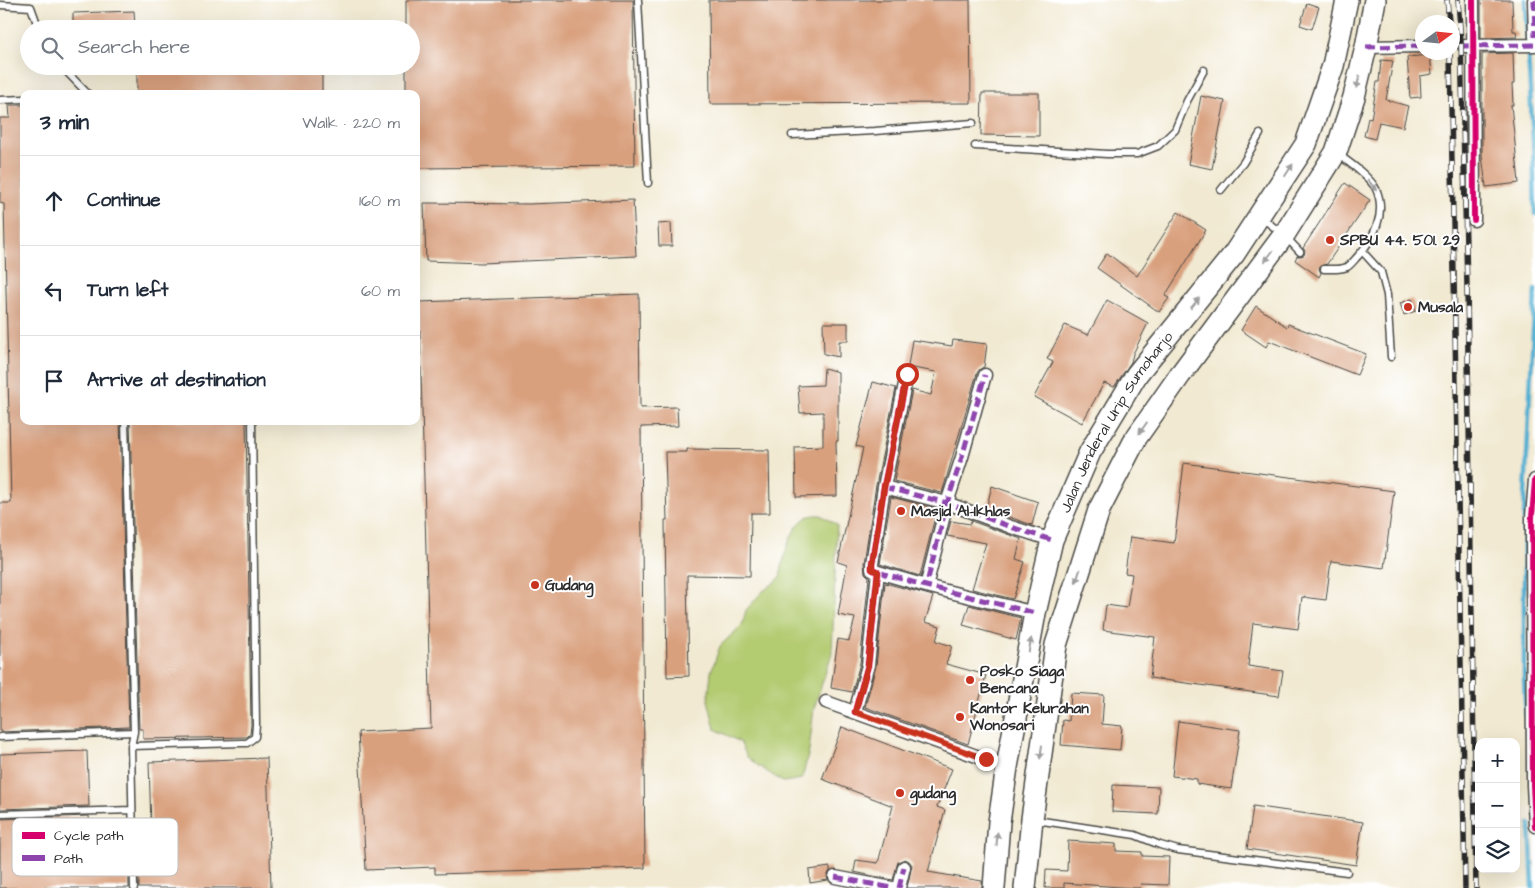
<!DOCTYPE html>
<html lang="en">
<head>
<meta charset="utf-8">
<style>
	:root { --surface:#fff; --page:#f6f6f7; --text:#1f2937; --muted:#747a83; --line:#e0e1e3 }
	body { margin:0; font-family:"Architects Daughter",sans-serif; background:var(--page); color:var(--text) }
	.controls { position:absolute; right:15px; bottom:15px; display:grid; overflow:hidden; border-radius:10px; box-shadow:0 5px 20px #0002 }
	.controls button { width:45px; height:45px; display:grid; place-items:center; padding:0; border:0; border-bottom:1px solid var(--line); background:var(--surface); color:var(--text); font:25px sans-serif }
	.compass { position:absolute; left:1415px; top:15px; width:45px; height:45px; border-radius:50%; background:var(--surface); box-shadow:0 5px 20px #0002; rotate:75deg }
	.stop { position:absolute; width:15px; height:15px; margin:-11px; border:4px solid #c8321e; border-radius:50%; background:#fff }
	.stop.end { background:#c8321e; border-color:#fff; box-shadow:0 1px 5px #0008 }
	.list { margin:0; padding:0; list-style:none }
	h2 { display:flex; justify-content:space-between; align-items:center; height:65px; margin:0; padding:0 20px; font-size:21px }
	h2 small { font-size:16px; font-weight:400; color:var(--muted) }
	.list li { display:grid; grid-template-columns:32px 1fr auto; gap:15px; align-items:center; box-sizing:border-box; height:90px; padding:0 20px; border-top:1px solid var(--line) }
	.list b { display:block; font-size:19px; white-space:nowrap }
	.list em { font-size:16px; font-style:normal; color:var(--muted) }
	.icon { flex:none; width:28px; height:28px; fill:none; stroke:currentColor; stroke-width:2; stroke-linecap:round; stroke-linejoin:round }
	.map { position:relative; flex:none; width:1535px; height:888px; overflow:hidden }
	.search { position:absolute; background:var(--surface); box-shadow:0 5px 20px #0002; left:20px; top:20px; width:400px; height:55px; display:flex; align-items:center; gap:12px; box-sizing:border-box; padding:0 18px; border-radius:28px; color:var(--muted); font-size:19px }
	.panel { position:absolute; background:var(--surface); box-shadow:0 5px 20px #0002; left:20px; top:90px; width:400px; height:335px; border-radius:10px }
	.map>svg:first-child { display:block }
	.green { fill:#b3cb71; stroke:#6f7b4e }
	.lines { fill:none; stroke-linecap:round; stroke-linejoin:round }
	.stream { stroke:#53afd1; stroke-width:4.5 }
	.building { fill:#d9a07e }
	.service-casing { stroke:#494844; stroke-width:9 }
	.minor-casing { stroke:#494844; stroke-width:15 }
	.trunk-casing { stroke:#494844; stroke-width:24 }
	.service { stroke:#fff; stroke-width:6 }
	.minor { stroke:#fff; stroke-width:12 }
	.trunk { stroke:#fff; stroke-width:21 }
	.rail-casing { stroke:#2b2b2b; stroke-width:5.5 }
	.rail { stroke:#fff; stroke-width:4; stroke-dasharray:11; stroke-linecap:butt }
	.quiet { stroke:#8e44ad; stroke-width:5; stroke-dasharray:10 5; stroke-linecap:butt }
	.cycleway-casing { stroke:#fff; stroke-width:9 }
	.cycleway { stroke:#d6006c; stroke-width:6 }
	.oneway { fill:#a0a0a0 }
	.route { stroke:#c8321e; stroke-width:6 }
	.poi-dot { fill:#c8321e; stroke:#fff; stroke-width:2 }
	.labels { text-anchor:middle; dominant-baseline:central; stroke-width:4; stroke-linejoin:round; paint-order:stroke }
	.poi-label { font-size:15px; font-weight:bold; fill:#2b2b2b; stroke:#fff; text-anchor:start }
	.street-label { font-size:15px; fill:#2b2b2b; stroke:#fff }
	.key { fill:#fff; stroke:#bfbfbf; stroke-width:1 }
	.key-label { font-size:14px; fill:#2b2b2b }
</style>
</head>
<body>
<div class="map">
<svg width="1535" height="888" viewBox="0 0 1535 888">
	<rect width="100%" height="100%" fill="#fff"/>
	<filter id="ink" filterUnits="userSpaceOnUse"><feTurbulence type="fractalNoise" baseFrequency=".02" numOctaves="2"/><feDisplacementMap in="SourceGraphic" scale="10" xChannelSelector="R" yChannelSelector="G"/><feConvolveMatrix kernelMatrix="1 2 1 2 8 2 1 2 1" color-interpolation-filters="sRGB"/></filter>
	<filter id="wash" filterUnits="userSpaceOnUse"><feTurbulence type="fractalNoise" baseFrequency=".0096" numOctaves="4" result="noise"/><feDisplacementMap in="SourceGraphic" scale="20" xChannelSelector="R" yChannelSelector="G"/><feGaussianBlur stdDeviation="1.12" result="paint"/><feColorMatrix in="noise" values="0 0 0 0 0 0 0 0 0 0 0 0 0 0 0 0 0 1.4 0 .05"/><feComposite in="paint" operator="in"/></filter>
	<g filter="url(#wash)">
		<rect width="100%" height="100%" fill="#f1e9d1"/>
		<path class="green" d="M 821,515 L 837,525 L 832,653 L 814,708 L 809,751 L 802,779 L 783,782 L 757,765 L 747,757 L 740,742 L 715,729 L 708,700 L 711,672 L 720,646 L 742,625 L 746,610 L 762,592 L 780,578 C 783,561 789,528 806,518 C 809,515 817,515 821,515 Z"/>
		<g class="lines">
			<path class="stream" d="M 1525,0 L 1533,142 L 1535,214
				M 1527,739 L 1524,678 L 1524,517 L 1535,290
				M 1530,824 L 1533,888"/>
		</g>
		<g id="blocks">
			<path class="building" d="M 406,0 L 633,0 L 635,166 L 416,168 L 416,94 L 406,94 L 406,66 L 411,66 L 411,29 L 406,29 Z
				M 709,0 L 970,0 L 971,103 L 710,104 Z
				M 1481,0 L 1512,0 L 1513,31 L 1516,31 L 1517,37 L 1481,38 Z
				M 1307,3 L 1319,7 L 1312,29 L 1300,25 Z
				M 134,11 L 135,29 L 73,29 L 73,13 Z
				M 1513,53 L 1514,84 L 1512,84 L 1513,105 L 1511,105 L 1519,183 L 1486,187 L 1482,155 L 1482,54 Z
				M 1430,55 L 1432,74 L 1420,76 L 1421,97 L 1410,98 L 1407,57 Z
				M 1381,60 L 1393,61 L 1386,100 L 1408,106 L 1403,127 L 1379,122 L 1375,139 L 1364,136 L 1368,118 L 1371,119 L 1377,82 L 1379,82 Z
				M 137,66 L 322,66 L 322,94 L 137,94 Z
				M 982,93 L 1039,93 L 1039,136 L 981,135 Z
				M 1201,96 L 1225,101 L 1212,169 L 1188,164 Z
				M 9,105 L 24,105 L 24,421 L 120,421 L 129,727 L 0,732 L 0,503 L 11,503 L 4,204 L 0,203 L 0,118 L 10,118 Z
				M 1345,183 L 1370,200 L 1327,264 L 1320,266 L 1319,269 L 1321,273 L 1319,277 L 1295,260 L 1297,256 L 1304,255 L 1305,251 L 1303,248 Z
				M 633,200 L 636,256 L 481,263 L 426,261 L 424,203 L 529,204 Z
				M 1178,212 L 1206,230 L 1165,296 L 1169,298 L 1159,312 L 1097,268 L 1107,253 L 1137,276 Z
				M 671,223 L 672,246 L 659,246 L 658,224 Z
				M 639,294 L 640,408 L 677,407 L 678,426 L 641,427 L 645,868 L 435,874 L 435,867 L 366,870 L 358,732 L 431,728 L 419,302 Z
				M 1412,299 L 1416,311 L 1404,315 L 1400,303 Z
				M 1107,300 L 1148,323 L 1133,354 L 1131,362 L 1114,387 L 1104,383 L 1082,423 L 1034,397 L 1053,362 L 1047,359 L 1065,325 L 1088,335 Z
				M 1256,306 L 1287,327 L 1288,324 L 1366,354 L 1357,375 L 1269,341 L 1266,347 L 1241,330 Z
				M 823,323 L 848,323 L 848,341 L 839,341 L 839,357 L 824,354 Z
				M 912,340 L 952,346 L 953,340 L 987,344 L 984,367 L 980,369 L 977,373 L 942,493 L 894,481 L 912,390 L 931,395 L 936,372 L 913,368 L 908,366 Z
				M 824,368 L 838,372 L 838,441 L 836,441 L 837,496 L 796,497 L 795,447 L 823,446 L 823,412 L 800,413 L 798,386 L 823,385 Z
				M 873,382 L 896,388 L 876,485 L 864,563 L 865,573 L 869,577 L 860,663 L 852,692 L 831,688 L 838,639 L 849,641 L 855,618 L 838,615 L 847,565 L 838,562 L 863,448 L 856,446 Z
				M 130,421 L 246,421 L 251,725 L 250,734 L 247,737 L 143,739 L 143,729 L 139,729 Z
				M 687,449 L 769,450 L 770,513 L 751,513 L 750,576 L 687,575 L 689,676 L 667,677 L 665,520 L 667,520 L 665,452 L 687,452 Z
				M 1184,463 L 1394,491 L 1384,568 L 1331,561 L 1326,600 L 1302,597 L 1298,629 L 1253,623 L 1248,666 L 1283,671 L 1279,696 L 1150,678 L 1155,637 L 1103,630 L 1106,605 L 1127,608 L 1132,574 L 1125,573 L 1130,537 L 1174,543 Z
				M 992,486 L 1038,502 L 1032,525 L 986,509 Z
				M 891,497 L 937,509 L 920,576 L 880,564 Z
				M 951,521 L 970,524 L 971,521 L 1021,539 L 1016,559 L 1025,562 L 1013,599 L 972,589 L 986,543 L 947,536 Z
				M 885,583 L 933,596 L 925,622 L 940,626 L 936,641 L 952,646 L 946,664 L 986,675 L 968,744 L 865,707 L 876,666 Z
				M 969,605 L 1021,618 L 1016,640 L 963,625 Z
				M 1071,693 L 1104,695 L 1102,724 L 1122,726 L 1120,750 L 1061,745 L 1063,720 L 1069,721 Z
				M 1178,721 L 1240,730 L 1231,789 L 1197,784 L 1197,779 L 1172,776 Z
				M 842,727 L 952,769 L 937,807 L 945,810 L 928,872 L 982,881 L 982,888 L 907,888 L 912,865 L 909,861 L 905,859 L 898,862 L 893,880 L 854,872 L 856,860 L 878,863 L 893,806 L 822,779 Z
				M 87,751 L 89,806 L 0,809 L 0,754 Z
				M 267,758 L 271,888 L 139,888 L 138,828 L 151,828 L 149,762 Z
				M 1113,785 L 1159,787 L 1158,814 L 1112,812 Z
				M 1253,806 L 1363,822 L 1356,865 L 1247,849 Z
				M 89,816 L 90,829 L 128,828 L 129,888 L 0,888 L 0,819 Z
				M 1068,841 L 1116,844 L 1116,851 L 1142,852 L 1142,856 L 1169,857 L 1168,885 L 1141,884 L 1140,888 L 1133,888 L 1064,883 L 1064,888 L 1045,888 L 1046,870 L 1067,871 Z
				M 830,867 L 830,871 L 827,876 L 828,880 L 810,883 L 809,870 Z"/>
		</g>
	</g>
	<g filter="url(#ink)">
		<use href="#blocks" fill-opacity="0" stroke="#494844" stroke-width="1"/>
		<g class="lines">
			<defs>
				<path id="service" d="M 638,0 L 648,183
					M 0,5 L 31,7 L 39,29
					M 61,66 L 88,94
					M 0,100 L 24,99
					M 792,135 L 875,131 L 973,123
					M 975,146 L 1107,154 L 1137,154 L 1158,146 L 1175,130 L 1187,101 L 1204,70
					M 1221,190 L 1243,163 L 1260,134
					M 1262,218 L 1284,235 L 1300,252
					M 1362,251 L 1381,272 L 1387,295 L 1391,357
					M 1324,269 C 1332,269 1340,270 1347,267 C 1351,265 1355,259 1358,256 C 1374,238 1387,213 1376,189 C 1370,177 1350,163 1339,155
					M 125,421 L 134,732 L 131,746 L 134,888
					M 0,737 L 134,732
					M 131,746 L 242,743 L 247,743 L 255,737 L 256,725 L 252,421
					M 0,814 L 132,810
					M 1036,820 L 1135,835 L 1160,845 L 1178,850 L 1347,872"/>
				<path id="minor" d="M 1473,0 L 1474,220
					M 1534,0 L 1535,37
					M 1464,46 L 1535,45
					M 1366,47 L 1422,46
					M 1535,480 L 1532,517 L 1533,785 L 1535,826
					M 884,487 L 947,503 L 1011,527 L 1052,540
					M 878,572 L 926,586 L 1035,613
					M 928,579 L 947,503 L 962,457 L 985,375
					M 826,702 L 1007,767
					M 855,712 L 868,665 L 878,572 L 872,569 L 872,564 L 884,487 L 907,374
					M 835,877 L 892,888
					M 899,888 L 904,867"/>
				<g id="trunk">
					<path id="s1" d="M 994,888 L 999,822 L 1007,767 L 1035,613 L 1052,540 L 1090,452 L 1137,374 L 1234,254 L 1306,144 L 1333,66 L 1347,0"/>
					<path d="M 1025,888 L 1032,819 L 1056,645 L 1099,510 L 1136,438 L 1180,375 L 1284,235 L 1336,152 L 1354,97 L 1366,47 L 1375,0"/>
				</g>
			</defs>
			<use href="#service" class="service-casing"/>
			<use href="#minor" class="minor-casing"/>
			<use href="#trunk" class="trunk-casing"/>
			<use href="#service" class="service"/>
			<use href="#minor" class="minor"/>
			<use href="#trunk" class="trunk"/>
			<defs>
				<path id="rail" d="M 1447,0 L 1449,22
					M 1458,0 L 1461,41 L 1467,287 L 1476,888
					M 1450,52 L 1465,888"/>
			</defs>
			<use href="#rail" class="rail-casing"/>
			<use href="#rail" class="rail"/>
			<path class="quiet" d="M 1534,0 L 1535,37
				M 1464,46 L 1535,45
				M 1366,47 L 1422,46
				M 884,487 L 947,503 L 1011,527 L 1052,540
				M 878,572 L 926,586 L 1035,613
				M 928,579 L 947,503 L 962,457 L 985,375
				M 835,877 L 892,888
				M 899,888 L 904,867"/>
			<defs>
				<path id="cycleway" d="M 1473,0 L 1474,220
					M 1535,480 L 1532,517 L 1533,785 L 1535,826
					M 855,712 L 868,665 L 878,572 L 872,569 L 872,564 L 884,487 L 907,374"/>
			</defs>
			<use href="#cycleway" class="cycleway-casing"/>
			<use href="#cycleway" class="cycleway"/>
		</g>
		<defs><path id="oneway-solid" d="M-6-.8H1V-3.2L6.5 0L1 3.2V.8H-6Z" transform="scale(1.25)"/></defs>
		<g class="oneway">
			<use href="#oneway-solid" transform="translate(1358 82) rotate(103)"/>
			<use href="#oneway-solid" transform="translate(1289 170) rotate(-57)"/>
			<use href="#oneway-solid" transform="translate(1372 185) rotate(52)"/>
			<use href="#oneway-solid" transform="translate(1269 256) rotate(127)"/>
			<use href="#oneway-solid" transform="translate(1195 303) rotate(-51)"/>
			<use href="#oneway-solid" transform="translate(1143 428) rotate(125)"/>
			<use href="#oneway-solid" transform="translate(1078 576) rotate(108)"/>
			<use href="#oneway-solid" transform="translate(1030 645) rotate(-80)"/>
			<use href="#oneway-solid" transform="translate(1041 752) rotate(98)"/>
			<use href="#oneway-solid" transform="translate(997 839) rotate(-86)"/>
		</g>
	</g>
	<g class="lines" filter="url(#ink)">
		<path class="route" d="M 907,374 L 884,487 L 872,564 L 872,569 L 878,572 L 868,665 L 855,712 L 986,759"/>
	</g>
	<g class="poi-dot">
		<circle cx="1330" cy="240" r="5"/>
		<circle cx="1408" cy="307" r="5"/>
		<circle cx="901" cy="511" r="5"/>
		<circle cx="535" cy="585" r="5"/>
		<circle cx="970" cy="680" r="5"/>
		<circle cx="960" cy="717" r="5"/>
		<circle cx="900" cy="793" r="5"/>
	</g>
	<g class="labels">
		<g class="poi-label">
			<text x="1340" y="240">SPBU 44. 501. 29</text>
			<text x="1418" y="307">Musala</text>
			<text x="911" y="511">Masjid Al-Ikhlas</text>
			<text x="545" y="585">Gudang</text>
			<text x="980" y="671">Posko Siaga<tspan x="980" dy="17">Bencana</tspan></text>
			<text x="970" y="708">Kantor Kelurahan<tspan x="970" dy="17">Wonosari</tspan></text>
			<text x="910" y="793">gudang</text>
		</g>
		<g class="street-label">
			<text stroke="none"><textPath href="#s1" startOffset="488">Jalan Jenderal Urip Sumoharjo</textPath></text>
		</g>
	</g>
	<rect x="12" y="818" width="166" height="58" rx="8" class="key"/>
	<rect x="22" y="832" width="23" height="7" fill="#d6006c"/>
	<rect x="22" y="855" width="23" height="6" fill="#8e44ad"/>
	<g class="key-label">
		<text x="54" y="840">Cycle path</text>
		<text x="54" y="863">Path</text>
	</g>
</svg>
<div class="controls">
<button>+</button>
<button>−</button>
<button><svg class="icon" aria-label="layers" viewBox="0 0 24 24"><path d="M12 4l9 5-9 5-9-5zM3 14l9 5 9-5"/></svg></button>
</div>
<svg class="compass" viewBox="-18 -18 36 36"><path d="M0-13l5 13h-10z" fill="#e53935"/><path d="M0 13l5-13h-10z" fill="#747a83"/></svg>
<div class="stop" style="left:907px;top:374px"></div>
<div class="stop end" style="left:986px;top:759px"></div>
<div class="search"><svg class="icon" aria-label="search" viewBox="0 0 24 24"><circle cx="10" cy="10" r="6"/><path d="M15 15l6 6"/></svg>Search here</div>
<section class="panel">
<h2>3 min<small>Walk · 220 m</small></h2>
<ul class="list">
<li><svg class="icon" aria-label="ahead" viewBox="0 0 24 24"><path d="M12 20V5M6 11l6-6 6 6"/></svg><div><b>Continue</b></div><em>160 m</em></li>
<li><svg class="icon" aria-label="left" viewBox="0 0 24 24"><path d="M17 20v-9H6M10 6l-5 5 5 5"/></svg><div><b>Turn left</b></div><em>60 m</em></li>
<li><svg class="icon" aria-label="arrive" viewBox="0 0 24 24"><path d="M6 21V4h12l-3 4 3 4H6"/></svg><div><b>Arrive at destination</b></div></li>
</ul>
</section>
</div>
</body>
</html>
